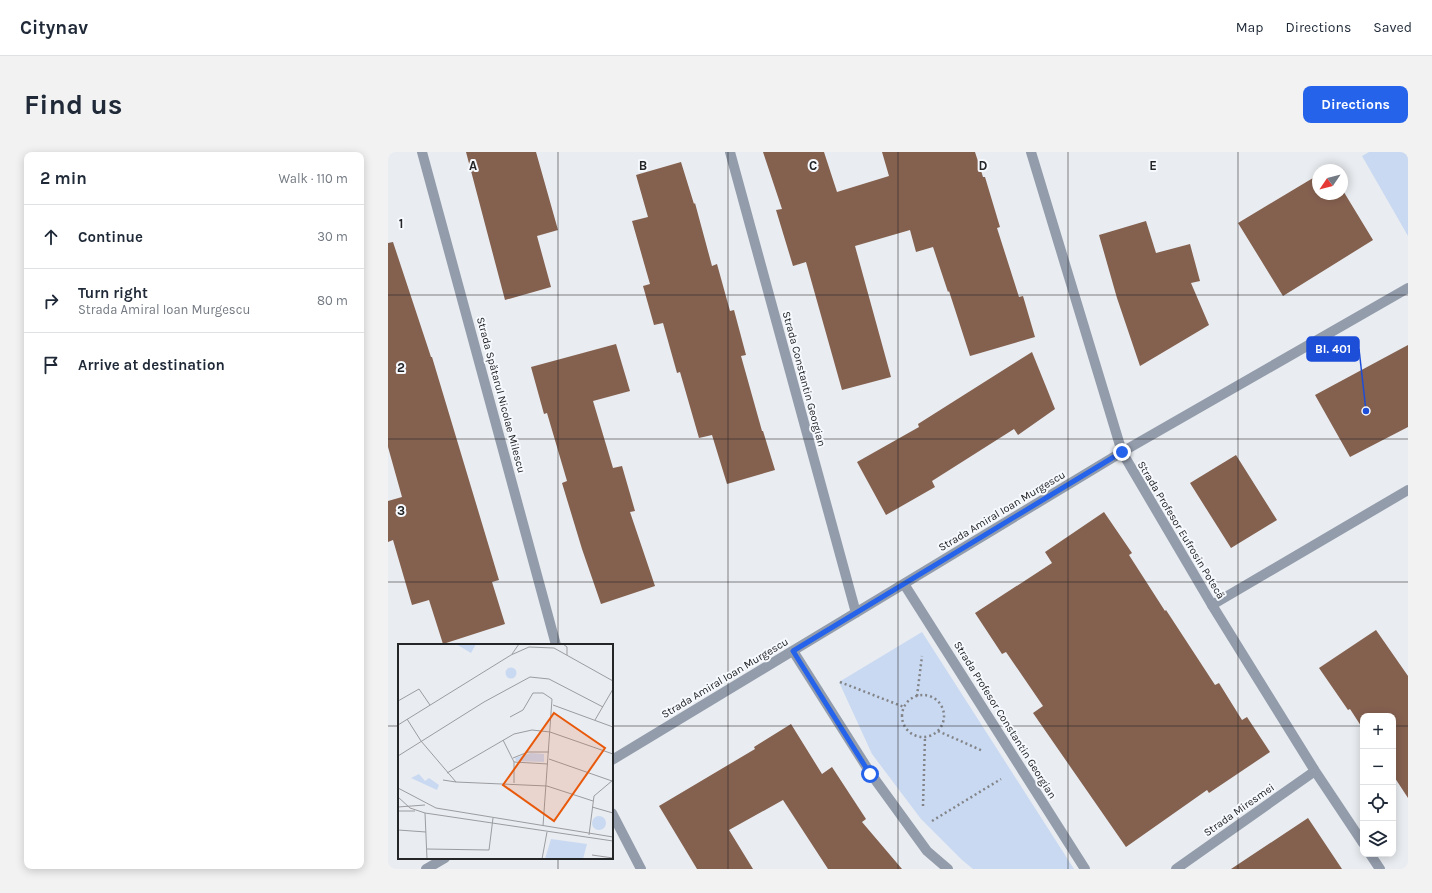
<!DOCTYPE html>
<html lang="en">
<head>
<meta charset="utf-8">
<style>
	:root { --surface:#fff; --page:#f2f2f3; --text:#1f2937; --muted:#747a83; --line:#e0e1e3; --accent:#2563eb }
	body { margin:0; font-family:Karla,sans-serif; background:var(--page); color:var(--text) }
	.controls { position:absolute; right:12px; bottom:12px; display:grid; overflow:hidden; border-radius:8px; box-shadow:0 2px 10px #0003 }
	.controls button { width:36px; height:36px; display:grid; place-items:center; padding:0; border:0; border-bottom:1px solid var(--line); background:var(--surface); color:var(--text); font:20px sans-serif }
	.compass { position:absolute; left:924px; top:12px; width:36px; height:36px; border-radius:50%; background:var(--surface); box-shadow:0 2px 10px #0003; rotate:235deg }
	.stop { position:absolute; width:12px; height:12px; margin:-9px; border:3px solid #2563eb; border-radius:50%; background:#fff }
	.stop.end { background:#2563eb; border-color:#fff; box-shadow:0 1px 4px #0008 }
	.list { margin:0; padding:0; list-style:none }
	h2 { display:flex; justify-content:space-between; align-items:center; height:52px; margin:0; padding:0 16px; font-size:17px }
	h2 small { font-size:13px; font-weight:400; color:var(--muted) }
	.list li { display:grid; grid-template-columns:26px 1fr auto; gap:12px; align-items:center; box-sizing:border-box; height:64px; padding:0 16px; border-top:1px solid var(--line) }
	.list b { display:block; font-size:15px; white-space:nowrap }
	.list p { margin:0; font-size:13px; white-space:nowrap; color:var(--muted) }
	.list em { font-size:13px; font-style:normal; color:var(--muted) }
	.icon { flex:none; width:22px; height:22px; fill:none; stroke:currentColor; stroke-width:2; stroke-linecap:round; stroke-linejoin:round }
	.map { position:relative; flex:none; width:1020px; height:717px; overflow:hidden; border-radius:8px }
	header { display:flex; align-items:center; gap:24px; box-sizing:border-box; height:56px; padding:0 20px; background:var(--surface); border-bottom:1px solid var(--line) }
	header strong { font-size:19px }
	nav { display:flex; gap:22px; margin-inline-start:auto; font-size:14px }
	.intro { display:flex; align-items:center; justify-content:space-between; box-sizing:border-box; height:96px; padding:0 24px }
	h1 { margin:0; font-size:28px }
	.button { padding:10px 18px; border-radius:8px; background:var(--accent); color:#fff; font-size:14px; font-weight:700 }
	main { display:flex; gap:24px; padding:0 24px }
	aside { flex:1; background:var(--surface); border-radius:8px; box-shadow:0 2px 10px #0003 }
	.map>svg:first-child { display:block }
	.green { fill:#c9d9f2 }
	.building { fill:#84604f }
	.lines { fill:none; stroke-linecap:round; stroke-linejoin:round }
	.path { stroke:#828487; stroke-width:2.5; stroke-dasharray:2 3; stroke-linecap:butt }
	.lane { stroke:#939cab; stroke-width:10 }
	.street { stroke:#939cab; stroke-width:10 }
	.route { stroke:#2563eb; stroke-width:5 }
	.grid { fill:none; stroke:#242527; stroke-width:1; stroke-opacity:0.55 }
	.labels { text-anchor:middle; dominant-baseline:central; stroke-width:4; stroke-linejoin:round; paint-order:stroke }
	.street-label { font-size:11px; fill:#242527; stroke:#f6f9fe }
	.inset-road { fill:none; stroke:#9a9ca0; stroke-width:1 }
	.view { fill:#e8590c; fill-opacity:0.15; stroke:#e8590c; stroke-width:2 }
	.inset-edge { fill:none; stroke:#242527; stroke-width:2 }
	.grid-label { font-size:13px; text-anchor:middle; font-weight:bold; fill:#242527; stroke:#f6f9fe; stroke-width:4; stroke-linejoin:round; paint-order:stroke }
	.leader { fill:none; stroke:#1d4ed8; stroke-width:1.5 }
	.callout-dot { fill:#1d4ed8; stroke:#f6f9fe; stroke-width:1.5 }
	.callout { fill:#1d4ed8; stroke:#1d4ed8; stroke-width:1.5 }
	.callout-label { font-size:12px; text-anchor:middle; font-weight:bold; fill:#fff }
</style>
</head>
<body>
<header>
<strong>Citynav</strong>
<nav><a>Map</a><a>Directions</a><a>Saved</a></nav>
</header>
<div class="intro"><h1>Find us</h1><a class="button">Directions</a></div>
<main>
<aside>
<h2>2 min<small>Walk · 110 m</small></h2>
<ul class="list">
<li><svg class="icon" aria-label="ahead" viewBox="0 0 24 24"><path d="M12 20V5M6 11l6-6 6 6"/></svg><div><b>Continue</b></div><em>30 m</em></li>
<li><svg class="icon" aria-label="right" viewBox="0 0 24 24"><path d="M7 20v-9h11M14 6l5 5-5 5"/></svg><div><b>Turn right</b><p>Strada Amiral Ioan Murgescu</p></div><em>80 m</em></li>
<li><svg class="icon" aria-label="arrive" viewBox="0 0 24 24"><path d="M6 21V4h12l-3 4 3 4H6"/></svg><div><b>Arrive at destination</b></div></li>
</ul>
</aside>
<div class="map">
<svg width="1020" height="717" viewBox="0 0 1020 717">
	<rect width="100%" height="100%" fill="#e9ecf0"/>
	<path class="green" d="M 981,0 L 1020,0 L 1020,84 L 974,4 Z
		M 534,480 L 686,717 L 585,717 L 574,708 L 533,667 L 484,602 L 451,530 Z"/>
	<path class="building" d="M 78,0 L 148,0 L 170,78 L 149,84 L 163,135 L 117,148 Z
		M 375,0 L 436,0 L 449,40 L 501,24 L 494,0 L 587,0 L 595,25 L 597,25 L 612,75 L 609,76 L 631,145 L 635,144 L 647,185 L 582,204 L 561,139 L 560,140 L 545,95 L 528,100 L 522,78 L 467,94 L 503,225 L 454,238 L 418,110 L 405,114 L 388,58 L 394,57 Z
		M 293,10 L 306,52 L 307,51 L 324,114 L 329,112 L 342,159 L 346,158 L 358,203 L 353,204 L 374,279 L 375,279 L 387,318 L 339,332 L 324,283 L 311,286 L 292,220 L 289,221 L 275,171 L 266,173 L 255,134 L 262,132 L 244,69 L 260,65 L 248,23 Z
		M 930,23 L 930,42 L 954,42 L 954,37 L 985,88 L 895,144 L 850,71 Z
		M 758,69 L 768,101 L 802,92 L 812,129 L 803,131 L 821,173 L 752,214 L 729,146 L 711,83 Z
		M 5,90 L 43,205 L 44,205 L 111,428 L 104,430 L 117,472 L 55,492 L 41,448 L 24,453 L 5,388 L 0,390 L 0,349 L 14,345 L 0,295 L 0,91 Z
		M 228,192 L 242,239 L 205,249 L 225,316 L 234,314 L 247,359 L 242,360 L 267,434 L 213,452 L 194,397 L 174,331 L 179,329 L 159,261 L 156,262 L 143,215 Z
		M 1020,193 L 1020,275 L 962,305 L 927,243 Z
		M 644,200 L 667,257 L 630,283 L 626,277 L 544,329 L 547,335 L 498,363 L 469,310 L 531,275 L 530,272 Z
		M 848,303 L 889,368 L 843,396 L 802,331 Z
		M 716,360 L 744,401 L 741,403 L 777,459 L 778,458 L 827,533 L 831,531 L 854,568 L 859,565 L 882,600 L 821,641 L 819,638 L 738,695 L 645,561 L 655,554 L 618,500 L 614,502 L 587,461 L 664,411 L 657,400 Z
		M 988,478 L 1020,524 L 1020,646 L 1005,623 L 1005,564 L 975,564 L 975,577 L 962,557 L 960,558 L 931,516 Z
		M 403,572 L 434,622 L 444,615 L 478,667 L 474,670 L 514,717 L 440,717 L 395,648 L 341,678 L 365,717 L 309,717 L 271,654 L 367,597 L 366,595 Z
		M 920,666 L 954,717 L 843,717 Z"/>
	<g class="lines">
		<path class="path" d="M 452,530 L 516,555
			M514 564a21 21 0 1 1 42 0a21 21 0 1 1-42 0Z
			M 529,544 L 534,504
			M 550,579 L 595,599
			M 535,654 L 537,585
			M 544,669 L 613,627"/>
		<path class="lane" d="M 824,453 L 1020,338"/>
		<path class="street" d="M 34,0 L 168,493
			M 342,0 L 468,461
			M 643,0 L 734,300 L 824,453 L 927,619 L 975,691
			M 516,432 L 697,717
			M 405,499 L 483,622 L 539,699 L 560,717
			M 224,608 L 734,300 L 1020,136
			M 224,661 L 253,717
			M 982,702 L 992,717
			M 38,717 L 57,706
			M 788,717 L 927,619"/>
	</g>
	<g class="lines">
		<path class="route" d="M 482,622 L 405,499 L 734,300"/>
	</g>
	<path class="grid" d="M 170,0 L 170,493M 340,0 L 340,717M 510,0 L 510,717M 680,0 L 680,717M 850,0 L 850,717M 0,143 L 1020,143M 0,287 L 1020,287M 0,430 L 1020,430M 0,574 L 11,574M 224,574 L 975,574M 1005,574 L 1020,574M 170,706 L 170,717"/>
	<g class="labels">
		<g class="street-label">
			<text transform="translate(416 227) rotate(75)">Strada Constantin Georgian</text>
			<text transform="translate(113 243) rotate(75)">Strada Spătarul Nicolae Milescu</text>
			<text transform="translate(614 359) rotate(-31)">Strada Amiral Ioan Murgescu</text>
			<text transform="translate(793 378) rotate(59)">Strada Profesor Eufrosin Potecă</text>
			<text transform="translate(337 526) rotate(-31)">Strada Amiral Ioan Murgescu</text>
			<text transform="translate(617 568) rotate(58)">Strada Profesor Constantin Georgian</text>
			<text transform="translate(851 658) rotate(-35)">Strada Miresmei</text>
		</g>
	</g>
	<g transform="translate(10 492)">
		<rect width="215" height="215" fill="#e9ecf0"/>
		<path d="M 58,0 L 78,0 L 73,9 ZM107.5 29a5.5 5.5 0 1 1 11 0a5.5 5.5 0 1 1-11 0ZM 133,109 L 146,110 L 146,118 L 118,117 L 117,114 ZM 21,130 L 27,137 L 31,134 L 41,141 L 39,146 L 13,134 ZM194 179a7 7 0 1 1 14 0a7 7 0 1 1-14 0ZM 153,195 L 189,200 L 185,215 L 147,215 Z" fill="#c9d9f2"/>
		<path class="inset-road" d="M 165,0 L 169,3 L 169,11M 114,10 L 121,0M 0,57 L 21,45 L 32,61M 155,61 L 215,83M 112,73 L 125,66 L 135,49 L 145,49 L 154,55 L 145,182M 9,75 L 23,97 L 58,138 L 149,142 L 195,157M 197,76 L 215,45M 0,81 L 113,11 L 131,3 L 156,4 L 215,37M 105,96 L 116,118 L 116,139M 0,112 L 86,58 L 132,33 L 151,35 L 205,63M 115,114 L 130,108 L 151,108M 151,115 L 214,137M 116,118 L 150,120M 49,129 L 116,90 L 134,86 L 152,88 L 215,110M 45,136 L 58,138M 0,144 L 38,164 L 215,193M 0,153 L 12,164 L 27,169 L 215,197M 0,163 L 27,161M 194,163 L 215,169M 0,167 L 17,167M 27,169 L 29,215M 0,186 L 28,188M 191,191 L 196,152 L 215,136M 29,205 L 91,206 L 95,174M 194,211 L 215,214M 144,215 L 149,188"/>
		<path class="view" d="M 156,69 L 207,104 L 156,177 L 105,141 Z"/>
		<rect width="215" height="215" class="inset-edge"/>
	</g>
	<g class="grid-label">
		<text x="85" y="18">A</text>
		<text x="255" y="18">B</text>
		<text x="425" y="18">C</text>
		<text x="595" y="18">D</text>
		<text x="765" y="18">E</text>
		<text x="13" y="76">1</text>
		<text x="13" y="220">2</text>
		<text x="13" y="363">3</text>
	</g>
	<path class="leader" d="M978 259L971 197"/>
	<circle class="callout-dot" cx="978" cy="259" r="4"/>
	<rect class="callout" x="919" y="185" width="52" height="24" rx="4"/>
	<g class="callout-label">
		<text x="945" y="201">Bl. 401</text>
	</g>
</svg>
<div class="controls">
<button>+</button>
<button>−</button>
<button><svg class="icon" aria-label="locate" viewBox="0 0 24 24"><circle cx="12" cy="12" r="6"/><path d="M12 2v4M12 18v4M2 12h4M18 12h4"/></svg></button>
<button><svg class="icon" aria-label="layers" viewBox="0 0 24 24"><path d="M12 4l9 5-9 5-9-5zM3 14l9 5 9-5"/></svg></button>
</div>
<svg class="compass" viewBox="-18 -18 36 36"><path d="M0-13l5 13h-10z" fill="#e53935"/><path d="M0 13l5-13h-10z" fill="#747a83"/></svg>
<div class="stop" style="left:482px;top:622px"></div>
<div class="stop end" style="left:734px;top:300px"></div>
</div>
</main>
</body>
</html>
